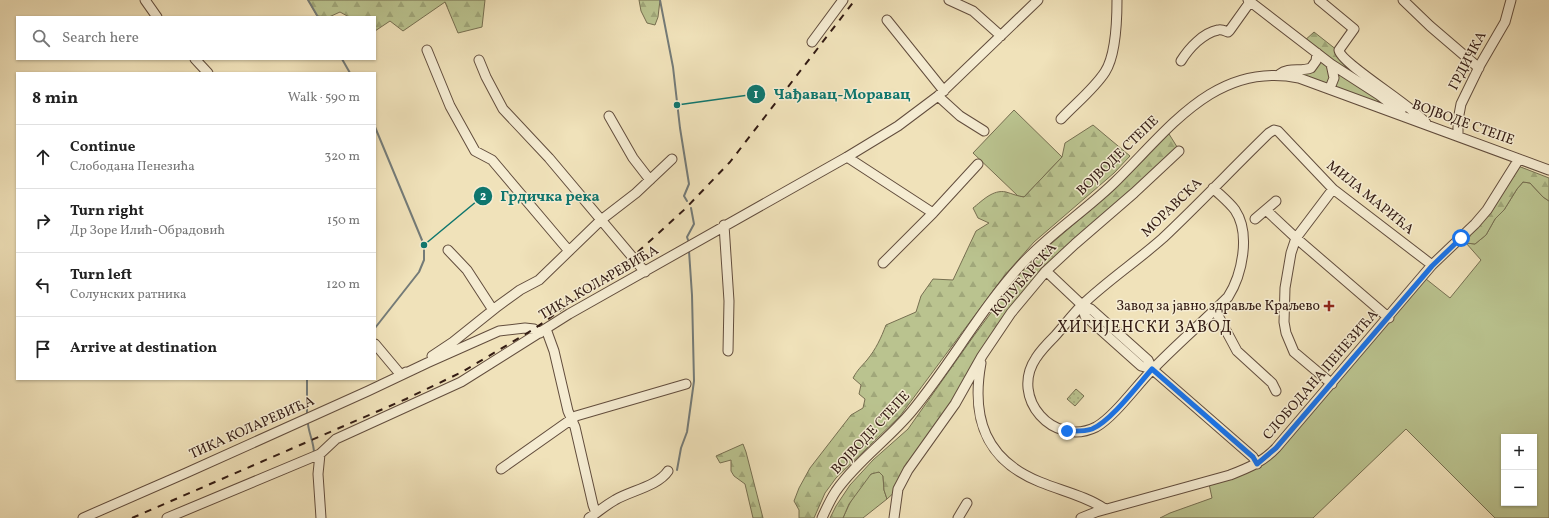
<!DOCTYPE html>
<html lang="en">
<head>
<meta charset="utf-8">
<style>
	:root { --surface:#fff; --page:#f6f6f6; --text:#222; --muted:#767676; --line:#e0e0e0 }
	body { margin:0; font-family:Vollkorn,serif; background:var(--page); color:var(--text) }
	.controls { position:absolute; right:12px; bottom:12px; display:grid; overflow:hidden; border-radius:0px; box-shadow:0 1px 3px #0004 }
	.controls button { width:36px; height:36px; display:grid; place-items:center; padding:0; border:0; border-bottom:1px solid var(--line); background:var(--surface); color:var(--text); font:20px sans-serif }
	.stop { position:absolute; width:12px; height:12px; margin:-9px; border:3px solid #1a73e8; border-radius:50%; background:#fff }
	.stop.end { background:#1a73e8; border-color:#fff; box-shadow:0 1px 4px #0008 }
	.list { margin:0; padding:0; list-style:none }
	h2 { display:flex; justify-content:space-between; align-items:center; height:52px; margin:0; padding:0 16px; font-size:17px }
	h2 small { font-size:13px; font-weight:400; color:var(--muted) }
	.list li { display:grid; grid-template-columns:26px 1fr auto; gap:12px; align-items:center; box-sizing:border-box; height:64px; padding:0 16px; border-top:1px solid var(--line) }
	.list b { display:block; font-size:15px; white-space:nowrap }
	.list p { margin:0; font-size:13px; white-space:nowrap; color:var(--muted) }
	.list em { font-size:13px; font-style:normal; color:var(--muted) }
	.icon { flex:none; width:22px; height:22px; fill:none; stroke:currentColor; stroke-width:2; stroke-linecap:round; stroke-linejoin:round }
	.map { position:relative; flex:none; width:1549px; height:518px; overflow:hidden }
	.search { position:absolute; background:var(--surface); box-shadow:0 1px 3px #0004; left:16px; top:16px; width:360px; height:44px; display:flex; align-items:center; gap:10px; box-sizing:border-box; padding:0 14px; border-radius:0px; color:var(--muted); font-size:15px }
	.panel { position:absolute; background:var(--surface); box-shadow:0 1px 3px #0004; left:16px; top:72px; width:360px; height:308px; border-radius:0px }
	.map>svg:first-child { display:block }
	.grass { fill:#bac38f; stroke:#766f51; fill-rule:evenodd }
	.forest { fill:url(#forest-firs); stroke:#766f51 }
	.park { fill:url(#park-dots); stroke:#766f51 }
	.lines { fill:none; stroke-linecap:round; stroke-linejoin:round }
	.stream { stroke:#747b78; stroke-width:2 }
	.minor-casing { stroke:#624d3d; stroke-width:11 }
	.minor { stroke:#f5ecd2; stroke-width:9 }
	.rail { stroke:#331b13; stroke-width:2; stroke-dasharray:7 7; stroke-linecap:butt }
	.route { stroke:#1a73e8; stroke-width:5 }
	.poi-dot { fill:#8f2418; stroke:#f5ecd2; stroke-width:1.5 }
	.labels { text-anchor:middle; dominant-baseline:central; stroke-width:3; stroke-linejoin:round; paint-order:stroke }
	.street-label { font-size:14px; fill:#331b13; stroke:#f5ecd2 }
	.poi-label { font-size:14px; fill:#331b13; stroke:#f5ecd2; text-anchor:end }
	.quarter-label { font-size:16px; letter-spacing:1px; fill:#331b13; stroke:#f5ecd2 }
	.leader { fill:none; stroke:#0f766e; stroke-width:1.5 }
	.callout-dot { fill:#0f766e; stroke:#f5ecd2; stroke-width:1.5 }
	.mark-label { font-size:12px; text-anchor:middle; font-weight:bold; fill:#fff }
	.callout-label { font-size:15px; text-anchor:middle; font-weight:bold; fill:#0f766e; stroke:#f5ecd2; stroke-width:3; stroke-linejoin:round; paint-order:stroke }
</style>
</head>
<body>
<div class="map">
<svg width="1549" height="518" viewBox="0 0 1549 518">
	<defs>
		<pattern id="forest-firs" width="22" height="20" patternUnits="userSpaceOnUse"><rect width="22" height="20" fill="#bac38f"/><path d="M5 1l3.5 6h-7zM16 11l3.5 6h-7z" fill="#a0a77a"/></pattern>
		<pattern id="park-dots" width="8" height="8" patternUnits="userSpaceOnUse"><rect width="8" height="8" fill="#bac38f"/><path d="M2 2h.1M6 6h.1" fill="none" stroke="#a0a77a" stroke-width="1.8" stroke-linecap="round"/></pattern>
	</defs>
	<rect width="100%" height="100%" fill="#f0e2ba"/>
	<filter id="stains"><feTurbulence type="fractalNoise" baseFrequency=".005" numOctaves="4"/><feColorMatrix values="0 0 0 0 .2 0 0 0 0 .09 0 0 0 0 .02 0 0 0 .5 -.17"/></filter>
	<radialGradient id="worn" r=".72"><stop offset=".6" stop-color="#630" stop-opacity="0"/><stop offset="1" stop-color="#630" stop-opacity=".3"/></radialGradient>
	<path class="grass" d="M 1317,53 L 1400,112 L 1281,73 L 1308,69 Z
		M 1014,110 L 1062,157 L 1024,197 L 1018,196 L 973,153 Z
		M 1523,182 L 1530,183 L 1543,197 L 1549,201 L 1549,518 L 1495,518 L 1406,429 L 1313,518 L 1160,518 L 1170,513 L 1212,498 L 1208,479 L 1263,457 L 1421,275 L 1450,298 L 1481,260 L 1466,243 L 1475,244 L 1486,235 L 1495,219 L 1504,210 L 1517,189 ZM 1504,437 L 1534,437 L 1534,503 L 1504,503 Z
		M 879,472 L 883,476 L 884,490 L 887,499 L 863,518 L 843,518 C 849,504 858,485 870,475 C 872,473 876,472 879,472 Z"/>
	<path class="forest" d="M 308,0 L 485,0 L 482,27 L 458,33 L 445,2 L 403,31 L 390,21 L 375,31 L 375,17 L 349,17 L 340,12 L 329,17 L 317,16 Z
		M 639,0 L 660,0 L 658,17 L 655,25 L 647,23 L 641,11 Z
		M 1314,32 L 1417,113 L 1405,116 L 1303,42 Z
		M 1093,125 L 1130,156 L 1114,173 L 1034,242 L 1004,276 L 900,416 L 836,478 L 825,493 L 814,518 L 799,518 L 799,510 L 794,501 L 799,488 L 810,468 L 851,415 L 863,408 L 865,399 L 859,394 L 861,385 L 853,378 C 858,369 861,367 867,360 C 876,349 881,338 886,325 L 916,312 L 921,296 L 933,279 L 953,280 L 976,231 L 989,223 L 978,218 L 973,208 C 982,201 993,189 1006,192 C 1013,194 1017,196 1024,197 L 1062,157 L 1065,143 Z
		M 1169,134 L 1179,150 L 1075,244 L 1042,267 L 1011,313 L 898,489 L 887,499 L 884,490 L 883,476 L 879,472 L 871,474 L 849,504 L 843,518 L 830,518 L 836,506 L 850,485 L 873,460 L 908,429 L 973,337 L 1021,272 L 1045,249 L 1114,190 Z
		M 1513,164 L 1549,178 L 1549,201 L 1543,197 L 1530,183 L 1523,182 L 1517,189 L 1504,210 L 1495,219 L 1486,235 L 1475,244 L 1466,243 L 1460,236 L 1485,209 Z
		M 743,444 L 746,452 L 763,518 L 753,518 L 745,484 L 734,476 L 731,471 L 731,460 L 720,463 L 716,456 Z"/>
	<path class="park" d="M 1076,389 L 1084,396 L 1075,406 L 1067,399 Z"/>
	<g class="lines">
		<path class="stream" d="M 308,0 L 318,17
			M 660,0 L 673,67 L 680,128 L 689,184 L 684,196 L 687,201
			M 342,59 L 350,73
			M 375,127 L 424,245 L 424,260 L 419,272 L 375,328
			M 688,240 L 687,237 L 694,224 L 691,208
			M 307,379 L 307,413
			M 308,424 C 309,434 314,443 314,453
			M 677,470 L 681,448 L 687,432 L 694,381 L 692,295 L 689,251"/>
		<defs>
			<path id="minor" d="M 145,0 L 157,17
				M 949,0 L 973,11 L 1001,36
				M 1248,0 L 1331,64 L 1379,95 L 1401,112
				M 1319,0 L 1354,29 L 1339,50 C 1340,63 1413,106 1426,123
				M 1403,0 L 1430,26 L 1479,68
				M 887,20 L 944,91
				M 812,42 L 843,0
				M 427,50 L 450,106 L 475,151 L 492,160 L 569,251
				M 195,59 L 208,73
				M 479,60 L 486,77 L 503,109 L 549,158 L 645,272
				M 1181,61 C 1189,48 1203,33 1218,30 C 1222,29 1225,31 1228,32 L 1230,30 L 1250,2
				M 1280,74 C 1288,67 1301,72 1311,68 L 1316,61 L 1317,53
				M 1330,88 L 1334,78 L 1331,64
				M 938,96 L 960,116 L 984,131
				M 609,116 L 633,158 L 650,180
				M 1061,119 C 1075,104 1094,89 1105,72 C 1116,55 1117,20 1117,0
				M 1458,136 L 1458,120 L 1461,104 L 1480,65 L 1505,22 L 1511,0
				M 847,157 L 933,213 L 883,263
				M 1213,188 C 1220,195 1229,202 1235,210 C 1251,234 1242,275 1228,297 C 1203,322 1176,345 1152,370 C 1137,385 1114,417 1096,427 C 1054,448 1009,398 1036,358 C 1041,350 1048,343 1055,336 C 1064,326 1072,315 1082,305 C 1107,281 1137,261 1163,238 C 1199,204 1234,167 1269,133 L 1274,130 L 1278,131 L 1333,189 L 1432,265
				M 1266,210 L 1296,238 L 1389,318
				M 933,213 L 978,164
				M 1255,219 L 1276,201
				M 724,225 L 729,301 L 728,351
				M 448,250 L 467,270 L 493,310
				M 1046,271 L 1082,305 L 1091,309 L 1148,360 L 1152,369 L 1253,457 L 1257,464
				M 1082,305 L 1085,316 L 1141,366 L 1152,369
				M 1215,310 L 1237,351 L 1272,383 L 1276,391
				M 546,329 L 554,351 L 568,411 L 575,427 L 593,505 L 596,513
				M 375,344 L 401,375 L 406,372
				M 432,356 L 453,342 L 498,306 L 520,290 L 539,280 L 601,220 L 636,193 L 672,159
				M 981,363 C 971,418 985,460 1040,482 C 1062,491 1086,496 1105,509
				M 1332,384 L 1294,352 L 1286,333 L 1284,322 L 1285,288 L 1291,253 L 1296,238 L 1333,189
				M 501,469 L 576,416 L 686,384
				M 83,518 L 186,473 L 368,391 L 427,363 L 499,331 L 525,328 L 534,329 L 540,333
				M 167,518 L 320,454
				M 321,518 L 318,474 L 320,454 L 336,439 L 461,382 L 569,314 L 847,157 L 898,126 L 938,96 L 1038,0
				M 589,518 C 598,512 606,505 615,500 C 630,491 658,486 668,471
				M 822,518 C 826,509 830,500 836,491 C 857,461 889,439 912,411 C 951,364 980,310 1021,265 C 1050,233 1087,210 1117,180 C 1169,129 1216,61 1299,78 L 1549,170
				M 894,518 L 898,489 L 908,470 L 955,404 L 982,356 L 1011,313 L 1046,271 L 1075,244 L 1134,193 L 1179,151
				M 958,518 L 967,503
				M 1081,518 L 1096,512 L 1230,475 C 1248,468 1263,462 1276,448 L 1432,265 L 1475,224 L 1487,210 L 1519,159"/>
		</defs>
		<use href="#minor" class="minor-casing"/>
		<use href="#minor" class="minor"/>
		<path class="rail" d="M 132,518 L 406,399 L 462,372 L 534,329 L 578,298 L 629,260 L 685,209 L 730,162 L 855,0"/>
	</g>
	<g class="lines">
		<path class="route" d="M 1067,431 C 1075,431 1083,432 1092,429 C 1111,421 1137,386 1152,369 L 1253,457 L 1257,464 L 1276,448 L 1432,266 L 1461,238"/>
	</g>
	<path class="poi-dot" d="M1327 300h4v4h4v4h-4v4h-4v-4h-4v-4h4z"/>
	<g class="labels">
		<g class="street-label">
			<text transform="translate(1468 61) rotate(-62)">ГРДИЧКА</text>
			<text transform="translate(1463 123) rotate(20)">ВОЈВОДЕ СТЕПЕ</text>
			<text transform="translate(1118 156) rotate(-44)">ВОЈВОДЕ СТЕПЕ</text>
			<text transform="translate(1370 198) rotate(39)">МИЛА МАРИЋА</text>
			<text transform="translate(1172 208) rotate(-44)">МОРАВСКА</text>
			<text transform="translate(1024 280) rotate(-49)">КОЛУБАРСКА</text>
			<text transform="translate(599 283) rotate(-30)">ТИКА КОЛАРЕВИЋА</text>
			<text transform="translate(1321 375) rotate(-49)">СЛОБОДАНА ПЕНЕЗИЋА</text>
			<text transform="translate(252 428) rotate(-24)">ТИКА КОЛАРЕВИЋА</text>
			<text transform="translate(871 433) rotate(-47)">ВОЈВОДЕ СТЕПЕ</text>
		</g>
		<g class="poi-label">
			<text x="1320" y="306">Завод за јавно здравље Краљево</text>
		</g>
		<g class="quarter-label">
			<text x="1145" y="328">ХИГИЈЕНСКИ ЗАВОД</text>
		</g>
	</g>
	<path class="leader" d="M677 105L756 94M424 245L483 196"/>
	<g class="callout-dot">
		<circle cx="677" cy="105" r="4"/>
		<circle cx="424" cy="245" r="4"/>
		<circle cx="756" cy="94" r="10"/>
		<circle cx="483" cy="196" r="10"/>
	</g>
	<g class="mark-label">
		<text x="756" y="98">1</text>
		<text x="483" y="200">2</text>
	</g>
	<g class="callout-label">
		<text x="842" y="99">Чађавац-Моравац</text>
		<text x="550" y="201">Грдичка река</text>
	</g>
	<rect width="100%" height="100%" filter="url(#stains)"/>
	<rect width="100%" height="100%" fill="url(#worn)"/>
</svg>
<div class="controls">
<button>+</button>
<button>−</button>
</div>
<div class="stop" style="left:1461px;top:238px"></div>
<div class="stop end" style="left:1067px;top:431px"></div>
<div class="search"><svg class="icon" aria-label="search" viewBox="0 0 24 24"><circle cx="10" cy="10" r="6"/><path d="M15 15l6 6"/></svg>Search here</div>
<section class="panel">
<h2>8 min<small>Walk · 590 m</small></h2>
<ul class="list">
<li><svg class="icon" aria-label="ahead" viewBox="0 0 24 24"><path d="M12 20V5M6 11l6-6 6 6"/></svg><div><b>Continue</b><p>Слободана Пенезића</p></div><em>320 m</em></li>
<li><svg class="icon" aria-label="right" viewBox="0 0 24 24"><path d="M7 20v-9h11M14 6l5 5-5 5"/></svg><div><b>Turn right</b><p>Др Зоре Илић-Обрадовић</p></div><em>150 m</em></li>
<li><svg class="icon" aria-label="left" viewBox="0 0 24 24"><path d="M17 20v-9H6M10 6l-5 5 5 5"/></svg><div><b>Turn left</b><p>Солунских ратника</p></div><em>120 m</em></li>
<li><svg class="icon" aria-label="arrive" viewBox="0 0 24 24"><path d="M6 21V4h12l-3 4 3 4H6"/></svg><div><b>Arrive at destination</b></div></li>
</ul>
</section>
</div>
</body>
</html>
